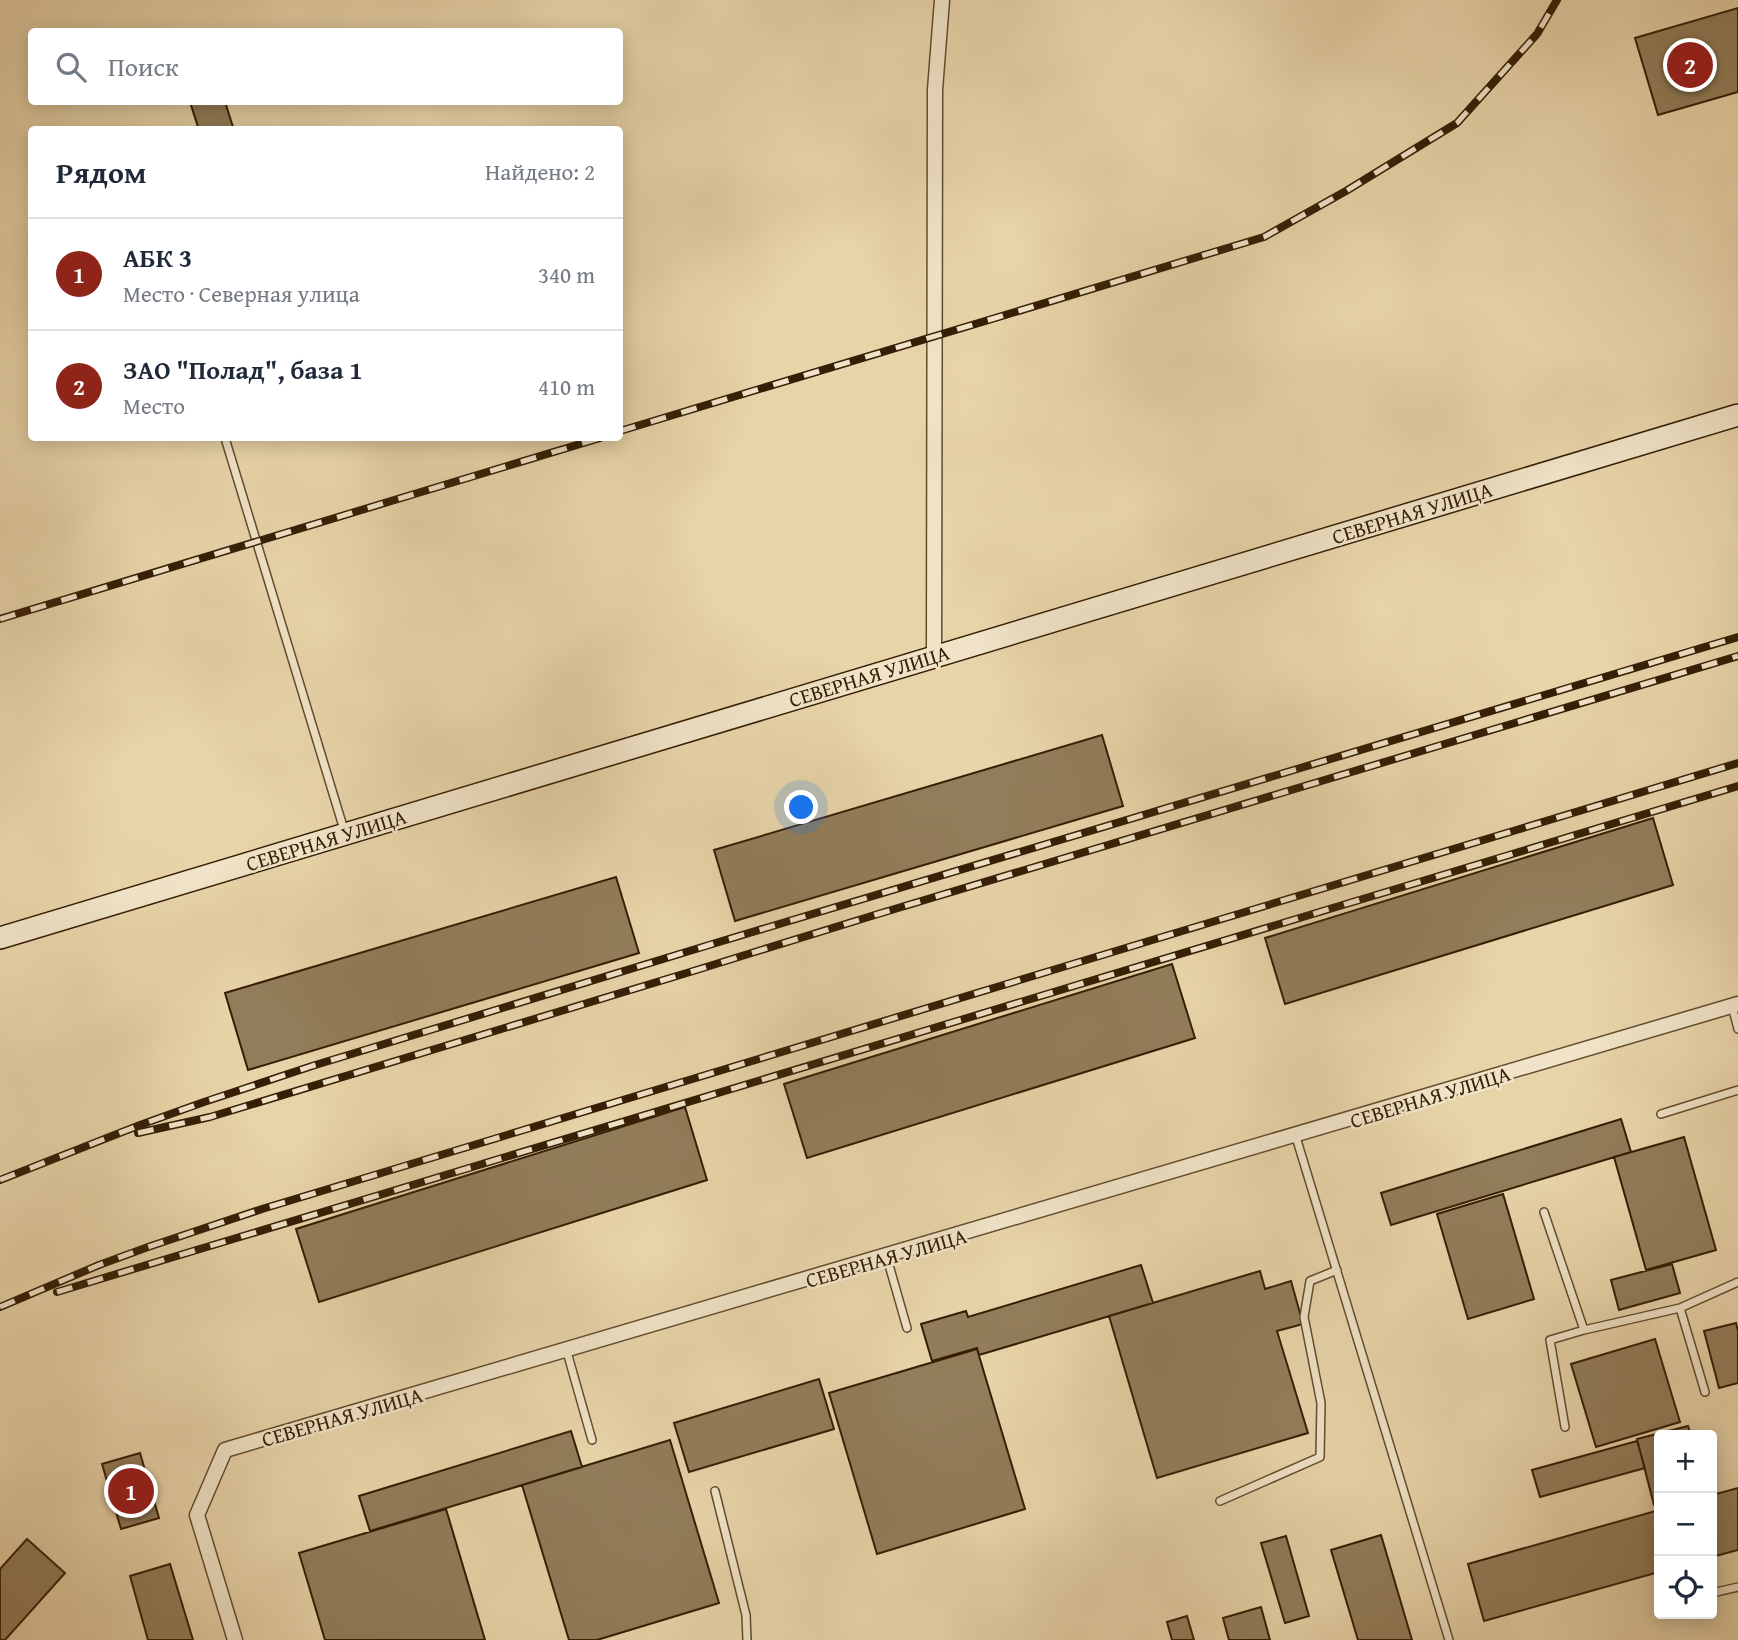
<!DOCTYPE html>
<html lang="ru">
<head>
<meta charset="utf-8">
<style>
	:root { --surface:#fff; --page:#f2f2f3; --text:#1f2937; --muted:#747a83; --line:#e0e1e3; --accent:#8f2418 }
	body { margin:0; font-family:"Gentium Book Plus",serif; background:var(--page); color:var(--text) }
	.controls { position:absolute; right:21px; bottom:21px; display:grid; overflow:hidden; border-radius:7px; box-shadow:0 4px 18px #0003 }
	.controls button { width:63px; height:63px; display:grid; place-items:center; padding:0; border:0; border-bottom:2px solid var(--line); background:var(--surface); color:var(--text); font:35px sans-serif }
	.you { position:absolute; left:802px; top:808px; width:24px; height:24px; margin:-18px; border:5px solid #fff; border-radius:50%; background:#1a73e8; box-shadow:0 0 0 10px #1a73e833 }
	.badge { display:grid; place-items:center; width:46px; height:46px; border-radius:50%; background:var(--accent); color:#fff; font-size:23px; font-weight:700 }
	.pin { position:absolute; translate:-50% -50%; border:4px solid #fff; box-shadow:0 2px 7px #0006 }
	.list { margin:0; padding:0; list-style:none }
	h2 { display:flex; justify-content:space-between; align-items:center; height:91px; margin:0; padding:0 28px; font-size:30px }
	h2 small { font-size:23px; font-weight:400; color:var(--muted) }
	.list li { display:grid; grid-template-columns:46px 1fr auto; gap:21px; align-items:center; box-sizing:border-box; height:112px; padding:0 28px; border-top:2px solid var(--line) }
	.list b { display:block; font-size:26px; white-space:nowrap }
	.list p { margin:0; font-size:23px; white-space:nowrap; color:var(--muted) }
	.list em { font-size:23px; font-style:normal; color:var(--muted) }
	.icon { flex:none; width:38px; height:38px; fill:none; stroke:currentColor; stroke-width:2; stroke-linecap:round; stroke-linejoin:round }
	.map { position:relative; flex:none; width:1738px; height:1640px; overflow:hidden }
	.search { position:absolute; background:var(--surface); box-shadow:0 4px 18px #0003; left:28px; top:28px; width:595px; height:77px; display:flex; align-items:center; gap:18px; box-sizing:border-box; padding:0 24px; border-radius:7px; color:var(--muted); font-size:26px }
	.panel { position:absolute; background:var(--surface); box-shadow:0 4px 18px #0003; left:28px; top:126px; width:595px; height:315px; border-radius:7px }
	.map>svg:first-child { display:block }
	.building { fill:#927d5a; stroke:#351e05; stroke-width:2 }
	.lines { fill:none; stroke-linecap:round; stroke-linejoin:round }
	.service-casing { stroke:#624c2e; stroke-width:10 }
	.minor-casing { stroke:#624c2e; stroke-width:17 }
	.secondary-casing { stroke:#351e05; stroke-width:24 }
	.service { stroke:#f0e3c7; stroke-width:7 }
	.minor { stroke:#f0e3c7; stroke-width:14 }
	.secondary { stroke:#f0e3c7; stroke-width:21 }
	.rail-casing { stroke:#351e05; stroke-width:8 }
	.rail { stroke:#f0e3c7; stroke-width:5; stroke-dasharray:16; stroke-linecap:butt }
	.labels { text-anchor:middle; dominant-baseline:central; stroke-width:5; stroke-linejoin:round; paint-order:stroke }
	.street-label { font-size:21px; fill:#351e05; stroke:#f0e3c7 }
</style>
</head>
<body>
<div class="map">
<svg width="1738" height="1640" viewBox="0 0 1738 1640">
	<rect width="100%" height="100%" fill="#e8d4a9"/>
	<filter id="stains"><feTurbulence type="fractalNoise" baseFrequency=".00286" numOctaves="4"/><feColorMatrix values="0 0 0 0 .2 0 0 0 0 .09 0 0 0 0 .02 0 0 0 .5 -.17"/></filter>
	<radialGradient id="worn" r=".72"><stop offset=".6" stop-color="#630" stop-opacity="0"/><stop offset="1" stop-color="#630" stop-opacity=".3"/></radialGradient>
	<path class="building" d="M 1738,8 L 1738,92 L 1658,115 L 1635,38 Z
		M 190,102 L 225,102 L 234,130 L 199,130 Z
		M 1102,735 L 1123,806 L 735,921 L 714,850 Z
		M 1653,818 L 1673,885 L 1285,1004 L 1265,938 Z
		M 616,877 L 639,953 L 248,1070 L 225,993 Z
		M 1172,964 L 1195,1038 L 807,1158 L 784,1084 Z
		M 685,1107 L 707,1180 L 319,1302 L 296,1229 Z
		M 1621,1119 L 1631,1152 L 1391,1225 L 1381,1193 Z
		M 1684,1137 L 1716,1250 L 1646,1270 L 1614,1157 Z
		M 1503,1194 L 1534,1299 L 1468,1319 L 1437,1214 Z
		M 1672,1264 L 1680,1293 L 1619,1310 L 1611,1280 Z
		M 1141,1265 L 1153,1303 L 979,1355 L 977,1348 L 932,1361 L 921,1324 L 966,1311 L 968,1317 Z
		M 1260,1271 L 1265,1289 L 1291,1281 L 1303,1324 L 1277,1331 L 1308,1433 L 1157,1478 L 1109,1316 Z
		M 1736,1323 L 1738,1331 L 1738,1383 L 1719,1388 L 1704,1331 Z
		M 1655,1339 L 1680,1422 L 1596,1447 L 1571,1364 Z
		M 977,1349 L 1025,1509 L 877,1554 L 829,1393 Z
		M 819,1379 L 834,1429 L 689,1472 L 674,1423 Z
		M 1688,1426 L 1691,1435 L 1659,1435 L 1659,1504 L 1654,1505 L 1637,1439 Z
		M 571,1431 L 582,1467 L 370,1531 L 359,1496 Z
		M 670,1440 L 719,1603 L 597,1640 L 569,1640 L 522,1485 Z
		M 1637,1441 L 1645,1468 L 1540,1497 L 1532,1470 Z
		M 140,1453 L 159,1518 L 121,1529 L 102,1464 Z
		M 1738,1488 L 1738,1550 L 1712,1557 L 1712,1495 Z
		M 446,1509 L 485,1640 L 325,1640 L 299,1553 Z
		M 1659,1510 L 1659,1572 L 1484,1621 L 1468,1564 Z
		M 1381,1535 L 1412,1640 L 1358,1640 L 1331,1550 Z
		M 1286,1536 L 1309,1616 L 1285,1623 L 1261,1543 Z
		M 27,1539 L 65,1573 L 5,1640 L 0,1640 L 0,1569 Z
		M 170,1564 L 193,1640 L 148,1640 L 130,1576 Z
		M 1261,1607 L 1270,1640 L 1229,1640 L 1223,1618 Z
		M 1187,1616 L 1194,1640 L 1172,1640 L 1167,1622 Z"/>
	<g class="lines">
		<defs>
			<path id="service" d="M 225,438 L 345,833
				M 1732,1006 L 1738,1029
				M 1661,1114 L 1738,1090
				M 1296,1137 L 1449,1640
				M 1544,1212 L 1584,1330 L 1680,1308
				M 887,1258 L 907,1328
				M 567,1352 L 592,1440
				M 1705,1392 L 1680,1308 L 1738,1282
				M 1565,1427 L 1550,1340 L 1584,1330
				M 715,1491 L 746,1615 L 747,1640
				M 1220,1501 L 1320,1457 L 1321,1403 L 1304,1317 L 1310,1281 L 1337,1270
				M 1712,1593 L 1738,1587"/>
			<path id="minor" d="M 934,657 L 935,90 L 942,0
				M 235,1640 L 197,1515 L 225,1450 C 731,1305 1235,1156 1738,1004"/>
			<path id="secondary" d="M 0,938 L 1738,415"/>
		</defs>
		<use href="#service" class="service-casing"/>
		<use href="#minor" class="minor-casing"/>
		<use href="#secondary" class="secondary-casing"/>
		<use href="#service" class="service"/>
		<use href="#minor" class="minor"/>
		<use href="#secondary" class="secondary"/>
		<defs>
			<path id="rail" d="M 620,431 L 1264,237 L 1346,191 L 1457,123 L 1537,34 L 1557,0
				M 0,619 L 600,438
				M 138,1133 L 210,1117 L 690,972 L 878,914 L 1738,656
				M 0,1180 L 140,1125 L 204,1102 L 312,1066 L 709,945 L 1738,637
				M 57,1292 L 1738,786
				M 0,1307 L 99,1265 L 148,1247 L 262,1209 L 1738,763"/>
		</defs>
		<use href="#rail" class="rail-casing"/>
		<use href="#rail" class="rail"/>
	</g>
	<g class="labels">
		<g class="street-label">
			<text transform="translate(1412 513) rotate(-17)">СЕВЕРНАЯ УЛИЦА</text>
			<text transform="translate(869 676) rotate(-17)">СЕВЕРНАЯ УЛИЦА</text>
			<text transform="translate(326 840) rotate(-17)">СЕВЕРНАЯ УЛИЦА</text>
			<text transform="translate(1430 1097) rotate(-17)">СЕВЕРНАЯ УЛИЦА</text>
			<text transform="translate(886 1258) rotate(-16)">СЕВЕРНАЯ УЛИЦА</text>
			<text transform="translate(342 1417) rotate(-16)">СЕВЕРНАЯ УЛИЦА</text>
		</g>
	</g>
	<rect width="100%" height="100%" filter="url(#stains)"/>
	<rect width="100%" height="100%" fill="url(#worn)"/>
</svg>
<div class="controls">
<button>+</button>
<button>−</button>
<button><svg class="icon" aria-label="locate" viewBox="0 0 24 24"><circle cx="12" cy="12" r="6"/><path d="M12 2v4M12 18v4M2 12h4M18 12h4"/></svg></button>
</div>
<div class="you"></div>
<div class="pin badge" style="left:131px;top:1491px">1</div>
<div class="pin badge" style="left:1690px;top:65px">2</div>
<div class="search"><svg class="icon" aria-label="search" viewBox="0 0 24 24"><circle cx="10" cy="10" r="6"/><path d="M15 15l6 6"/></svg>Поиск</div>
<section class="panel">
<h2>Рядом<small>Найдено: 2</small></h2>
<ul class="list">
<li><span class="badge">1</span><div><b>АБК 3</b><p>Место · Северная улица</p></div><em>340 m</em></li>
<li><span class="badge">2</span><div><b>ЗАО &quot;Полад&quot;, база 1</b><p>Место</p></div><em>410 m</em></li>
</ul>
</section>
</div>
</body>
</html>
